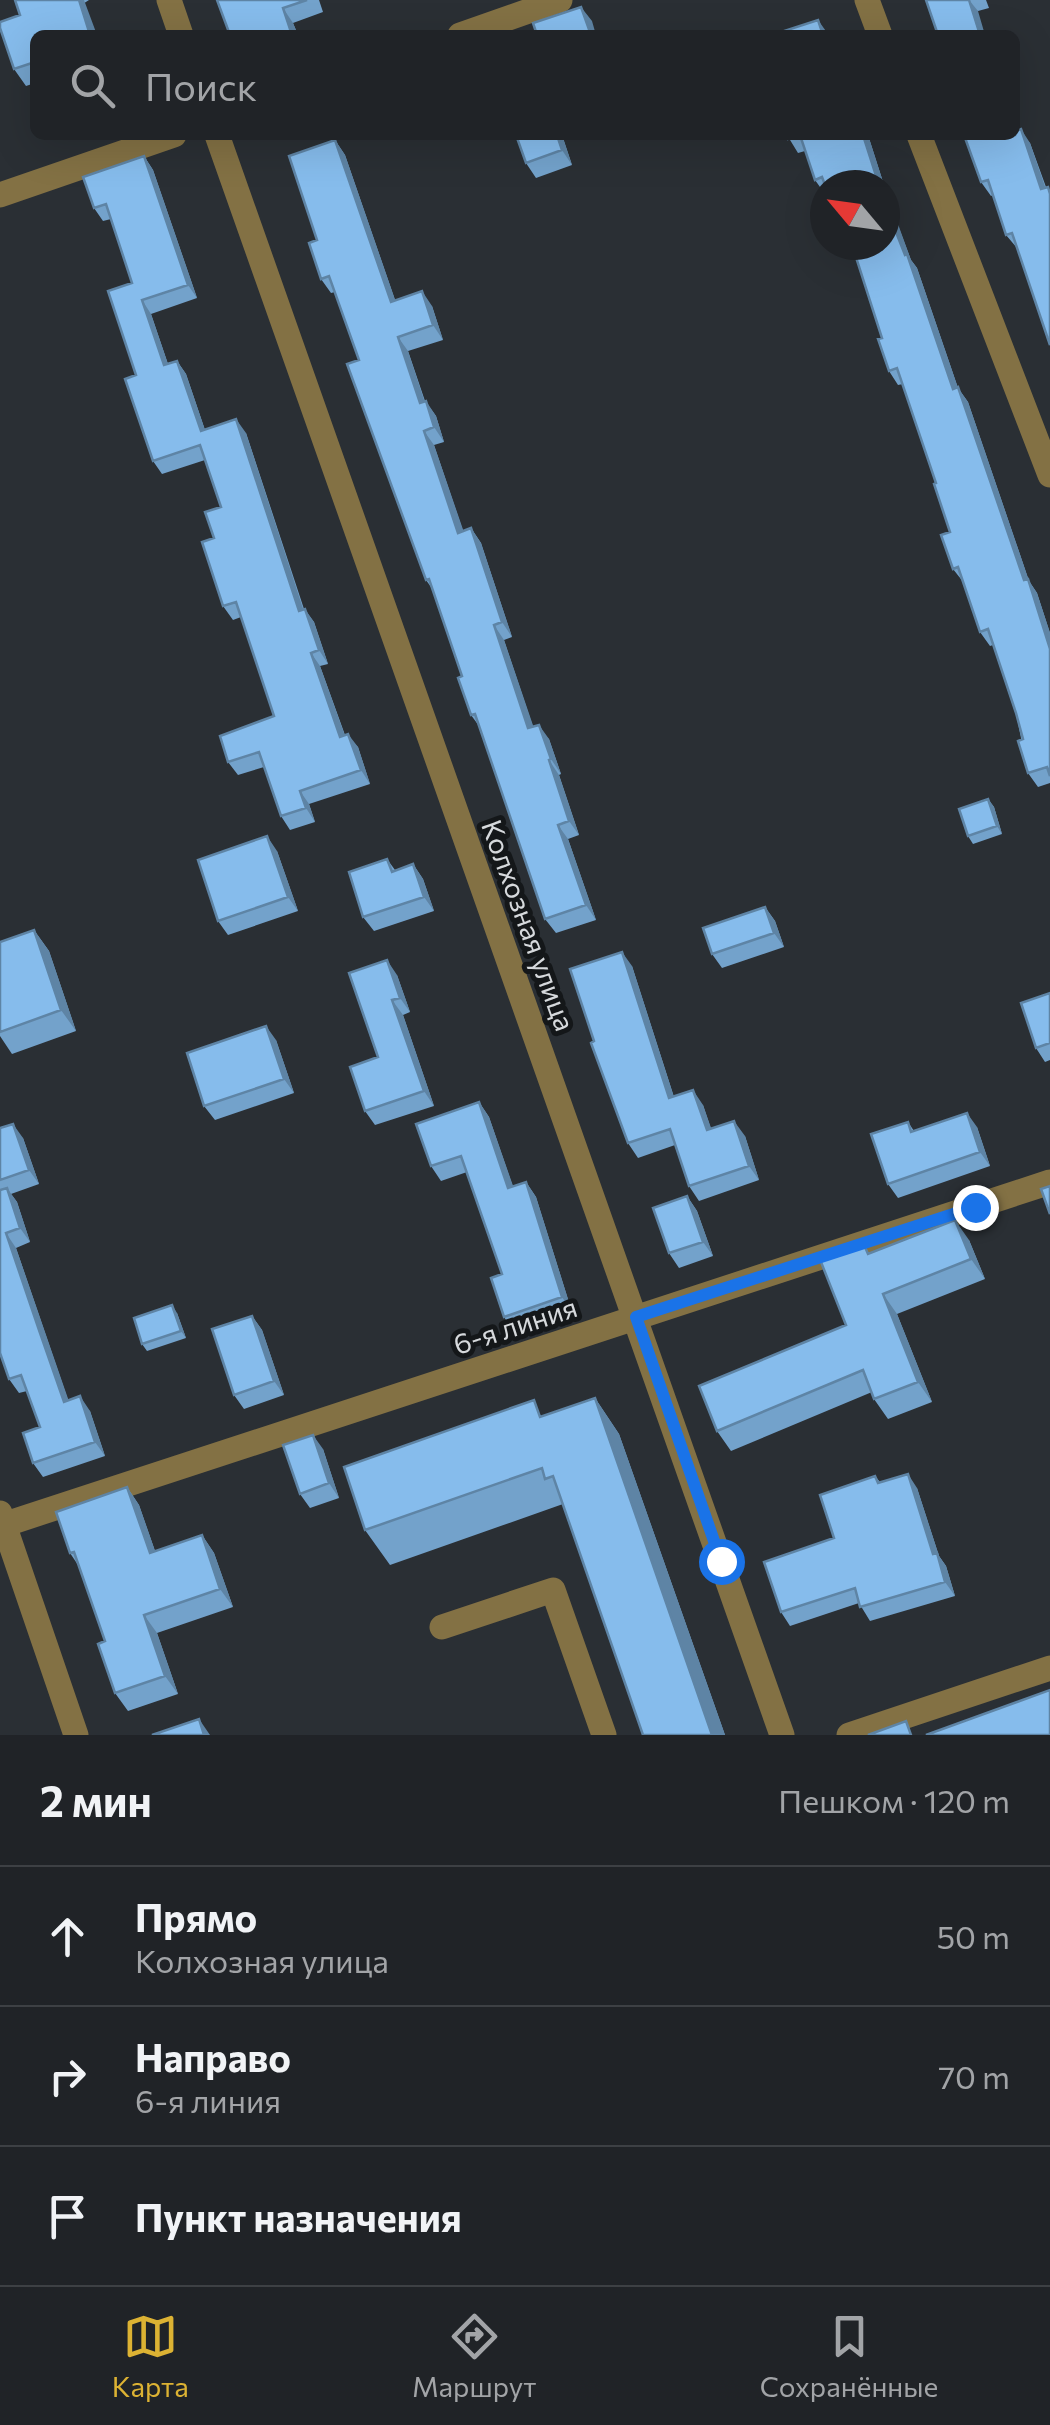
<!DOCTYPE html>
<html lang="ru">
<head>
<meta charset="utf-8">
<style>
	:root { --surface:#202327; --page:#282b2f; --text:#f1f3f6; --muted:#a2a4a7; --line:#3d4044; --accent:#dcb233 }
	body { margin:0; font-family:Commissioner,sans-serif; background:var(--page); color:var(--text) }
	.compass { position:absolute; left:810px; top:170px; width:90px; height:90px; border-radius:50%; background:var(--surface); box-shadow:0 10px 40px #0002; rotate:299deg }
	.stop { position:absolute; width:30px; height:30px; margin:-22px; border:8px solid #1a73e8; border-radius:50%; background:#fff }
	.stop.end { background:#1a73e8; border-color:#fff; box-shadow:0 2px 10px #0008 }
	.list { margin:0; padding:0; list-style:none }
	h2 { display:flex; justify-content:space-between; align-items:center; height:130px; margin:0; padding:0 40px; font-size:42px }
	h2 small { font-size:32px; font-weight:400; color:var(--muted) }
	.list li { display:grid; grid-template-columns:65px 1fr auto; gap:30px; align-items:center; box-sizing:border-box; height:140px; padding:0 40px; border-top:2px solid var(--line) }
	.list b { display:block; font-size:38px; white-space:nowrap }
	.list p { margin:0; font-size:32px; white-space:nowrap; color:var(--muted) }
	.list em { font-size:32px; font-style:normal; color:var(--muted) }
	.icon { flex:none; width:55px; height:55px; fill:none; stroke:currentColor; stroke-width:2; stroke-linecap:round; stroke-linejoin:round }
	.map { position:relative; flex:none; width:1050px; height:1735px; overflow:hidden }
	.search { position:absolute; background:var(--surface); box-shadow:0 10px 40px #0002; left:30px; right:30px; top:30px; height:110px; display:flex; align-items:center; gap:25px; box-sizing:border-box; padding:0 35px; border-radius:15px; color:var(--muted); font-size:38px }
	.sheet { height:550px; background:var(--surface) }
	nav { display:flex; justify-content:space-around; align-items:center; box-sizing:border-box; height:140px; border-top:2px solid var(--line); background:var(--surface); font-size:28px; color:var(--muted) }
	nav a { display:grid; justify-items:center; gap:5px }
	nav .on { color:var(--accent) }
	.map>svg:first-child { display:block }
	.lines { fill:none; stroke-linecap:round; stroke-linejoin:round }
	.minor { stroke:#837144; stroke-width:25 }
	.wall { fill:#73a2cb }
	.shaded-wall { fill:#5e84a5 }
	.building { fill:#86bcec; stroke:#5e84a5; stroke-width:2.5 }
	.route { stroke:#1a73e8; stroke-width:12 }
	.labels { text-anchor:middle; dominant-baseline:central; stroke-width:10; stroke-linejoin:round; paint-order:stroke }
	.street-label { font-size:28px; fill:#d6d9dc; stroke:#141719 }
</style>
</head>
<body>
<div class="map">
<svg width="1050" height="1735" viewBox="0 0 1050 1735">
	<rect width="100%" height="100%" fill="#2a2f34"/>
	<g class="lines">
		<path class="minor" d="M 169,0 L 181,35
			M 867,0 L 880,35
			M 460,35 L 560,0
			M 217,135 L 782,1735
			M 919,135 L 1050,475
			M 0,195 L 174,135
			M 0,1513 L 76,1735
			M 0,1526 L 1050,1182
			M 442,1627 L 553,1590 L 604,1735
			M 849,1735 L 1050,1668"/>
	</g>
	<path class="wall" d="M 15,0 L 89,0 L 35,35 L 35,83 L 26,86 L 14,69 L 20,15 Z
		M 217,0 L 319,0 L 323,12 L 293,23 L 298,35 L 230,35 Z
		M 926,0 L 986,0 L 989,8 L 978,11 Z
		M 1015,125 L 1017,131 L 1030,143 L 1046,187 L 1050,190 L 1050,345 L 1017,248 L 1006,235 L 993,195 L 991,196 L 981,182 L 1015,135 Z
		M 516,135 L 562,135 L 572,165 L 536,178 L 526,163 Z
		M 787,135 L 868,135 L 884,185 L 825,185 L 825,194 L 815,180 L 805,151 L 798,153 Z
		M 335,140 L 345,155 L 395,300 L 432,306 L 443,340 L 408,351 L 425,401 L 436,416 L 444,442 L 434,445 L 463,531 L 471,528 L 481,543 L 512,637 L 504,640 L 533,727 L 549,739 L 561,774 L 559,775 L 579,835 L 568,839 L 596,920 L 556,933 L 545,919 L 479,726 L 471,715 L 462,676 L 433,590 L 426,580 L 359,360 L 335,292 L 331,293 L 321,279 L 317,240 Z
		M 144,156 L 153,170 L 197,298 L 151,314 L 168,364 L 177,361 L 186,374 L 205,430 L 246,433 L 304,609 L 314,622 L 328,664 L 320,666 L 345,735 L 358,747 L 370,784 L 309,804 L 315,822 L 290,830 L 281,816 L 264,767 L 238,775 L 228,762 L 274,716 L 241,617 L 233,620 L 223,606 L 214,538 L 221,507 L 205,460 L 162,474 L 153,461 L 132,283 L 111,219 L 103,221 L 94,208 Z
		M 894,215 L 911,260 L 917,268 L 958,388 L 968,402 L 1029,581 L 1037,593 L 1050,633 L 1050,783 L 1038,787 L 1028,773 L 1016,713 L 993,645 L 990,646 L 980,632 L 964,583 L 953,569 L 950,532 L 936,483 L 903,384 L 898,385 L 889,371 L 882,338 L 858,263 L 850,252 Z
		M 988,799 L 994,807 L 1002,834 L 973,844 L 968,836 Z
		M 277,851 L 298,911 L 228,935 L 218,921 Z
		M 387,859 L 395,870 L 413,864 L 423,879 L 434,911 L 374,931 L 363,917 Z
		M 765,907 L 775,921 L 784,947 L 722,968 L 712,954 Z
		M 34,930 L 49,951 L 76,1031 L 12,1054 L 0,1036 L 0,942 Z
		M 632,966 L 674,1097 L 703,1105 L 711,1129 L 745,1136 L 759,1180 L 699,1201 L 689,1186 L 675,1145 L 638,1158 L 628,1143 L 594,1041 Z
		M 397,975 L 410,1012 L 403,1015 L 434,1106 L 375,1125 L 365,1111 Z
		M 1050,993 L 1050,1060 L 1045,1062 L 1036,1048 Z
		M 276,1040 L 294,1093 L 215,1120 L 204,1106 Z
		M 479,1102 L 489,1117 L 513,1187 L 526,1182 L 536,1197 L 572,1312 L 514,1332 L 504,1317 L 502,1274 L 467,1172 L 441,1181 L 431,1166 Z
		M 908,1122 L 914,1131 L 977,1127 L 990,1166 L 898,1198 L 888,1184 Z
		M 0,1128 L 23,1138 L 39,1184 L 11,1194 L 17,1202 L 30,1242 L 16,1248 L 68,1400 L 90,1411 L 105,1456 L 43,1477 L 33,1463 L 40,1427 L 27,1391 L 19,1393 L 9,1379 L 0,1353 Z
		M 687,1196 L 697,1211 L 713,1256 L 679,1268 L 669,1253 Z
		M 969,1240 L 985,1279 L 897,1314 L 932,1402 L 888,1419 L 874,1399 L 872,1392 L 731,1451 L 717,1431 L 846,1325 L 871,1252 Z
		M 177,1313 L 186,1338 L 147,1351 L 142,1344 Z
		M 252,1316 L 262,1330 L 284,1395 L 244,1409 L 234,1395 Z
		M 595,1398 L 619,1434 L 725,1735 L 643,1735 L 563,1504 L 390,1565 L 365,1530 L 545,1416 Z
		M 323,1449 L 339,1498 L 310,1508 L 300,1494 Z
		M 875,1476 L 880,1482 L 917,1488 L 939,1556 L 946,1566 L 955,1596 L 870,1621 L 859,1603 L 790,1626 L 781,1612 L 834,1538 Z
		M 127,1487 L 139,1505 L 155,1551 L 202,1535 L 214,1553 L 233,1607 L 157,1633 L 178,1694 L 128,1711 L 115,1693 L 105,1641 L 80,1568 L 70,1553 Z"/>
	<path class="shaded-wall" d="M 79,0 L 84,0 L 97,35 L 90,35 Z
		M 969,0 L 978,11 L 985,35 L 980,35 Z
		M 581,7 L 592,21 L 596,35 L 591,35 Z
		M 283,8 L 293,23 L 298,35 L 292,35 Z
		M 818,20 L 828,34 L 828,35 L 823,35 Z
		M 1021,129 L 1030,143 L 1050,201 L 1041,189 Z
		M 557,135 L 562,135 L 572,165 L 562,150 Z
		M 863,135 L 868,135 L 884,185 L 879,185 Z
		M 335,140 L 345,155 L 401,317 L 391,302 Z
		M 144,156 L 153,170 L 197,298 L 188,285 Z
		M 885,188 L 911,260 L 917,268 L 958,388 L 968,402 L 1029,581 L 1037,593 L 1050,633 L 1050,649 L 885,204 Z
		M 422,291 L 432,306 L 443,340 L 433,325 Z
		M 142,300 L 151,314 L 173,379 L 164,365 Z
		M 398,337 L 408,351 L 430,418 L 420,403 Z
		M 177,361 L 186,374 L 210,445 L 201,431 Z
		M 426,401 L 436,416 L 444,442 L 434,427 Z
		M 236,419 L 246,433 L 308,624 L 299,611 Z
		M 424,431 L 434,445 L 469,547 L 458,533 Z
		M 471,528 L 481,543 L 512,637 L 502,622 Z
		M 305,609 L 314,622 L 328,664 L 319,650 Z
		M 494,625 L 504,640 L 539,743 L 528,728 Z
		M 311,653 L 320,666 L 350,750 L 340,737 Z
		M 539,725 L 549,739 L 561,774 L 551,759 Z
		M 348,734 L 358,747 L 370,784 L 361,770 Z
		M 549,760 L 559,775 L 579,835 L 569,821 Z
		M 300,791 L 309,804 L 315,822 L 306,808 Z
		M 988,799 L 994,807 L 1002,834 L 997,826 Z
		M 558,825 L 568,839 L 596,920 L 586,905 Z
		M 267,836 L 277,851 L 298,911 L 288,897 Z
		M 413,864 L 423,879 L 434,911 L 424,897 Z
		M 765,907 L 775,921 L 784,947 L 774,933 Z
		M 34,930 L 49,951 L 76,1031 L 61,1010 Z
		M 622,952 L 632,966 L 679,1113 L 669,1098 Z
		M 387,960 L 397,975 L 410,1012 L 400,998 Z
		M 392,1000 L 403,1015 L 434,1106 L 424,1091 Z
		M 266,1026 L 276,1040 L 294,1093 L 284,1079 Z
		M 693,1090 L 703,1105 L 717,1145 L 707,1130 Z
		M 479,1102 L 489,1117 L 519,1203 L 508,1188 Z
		M 967,1113 L 977,1127 L 990,1166 L 980,1152 Z
		M 734,1121 L 745,1136 L 759,1180 L 749,1166 Z
		M 13,1124 L 23,1138 L 39,1184 L 29,1170 Z
		M 526,1182 L 536,1197 L 572,1312 L 562,1297 Z
		M 7,1188 L 17,1202 L 30,1242 L 20,1228 Z
		M 687,1196 L 697,1211 L 713,1256 L 703,1242 Z
		M 955,1220 L 969,1240 L 985,1279 L 971,1259 Z
		M 6,1233 L 16,1248 L 74,1416 L 64,1402 Z
		M 883,1294 L 897,1314 L 932,1402 L 918,1382 Z
		M 172,1305 L 177,1313 L 186,1338 L 181,1331 Z
		M 252,1316 L 262,1330 L 284,1395 L 274,1381 Z
		M 80,1396 L 90,1411 L 105,1456 L 95,1442 Z
		M 595,1398 L 619,1434 L 725,1735 L 712,1735 Z
		M 313,1435 L 323,1449 L 339,1498 L 329,1483 Z
		M 908,1474 L 917,1488 L 939,1556 L 946,1566 L 955,1596 L 945,1582 L 933,1554 Z
		M 127,1487 L 139,1505 L 162,1571 L 150,1553 Z
		M 202,1535 L 214,1553 L 233,1607 L 220,1589 Z
		M 144,1615 L 157,1633 L 178,1694 L 165,1676 Z
		M 199,1719 L 210,1735 L 204,1735 Z"/>
	<path class="building" d="M 15,0 L 79,0 L 90,35 L 35,35 L 35,62 L 14,69 L 0,28 L 0,22 L 20,15 Z
		M 217,0 L 307,0 L 283,8 L 292,35 L 230,35 Z
		M 926,0 L 969,0 L 980,35 L 938,35 Z
		M 581,7 L 591,35 L 537,35 L 533,23 Z
		M 818,20 L 823,35 L 785,35 L 784,31 Z
		M 1021,129 L 1041,189 L 1048,187 L 1050,194 L 1050,345 L 1012,233 L 1006,235 L 988,180 L 981,182 L 964,135 L 1015,135 L 1015,131 Z
		M 516,135 L 557,135 L 562,150 L 526,163 Z
		M 787,135 L 863,135 L 879,185 L 825,185 L 822,177 L 815,180 L 800,135 L 788,139 Z
		M 335,140 L 391,302 L 422,291 L 433,325 L 398,337 L 420,403 L 426,401 L 434,427 L 424,431 L 458,533 L 471,528 L 502,622 L 494,625 L 528,728 L 539,725 L 551,759 L 549,760 L 569,821 L 558,825 L 586,905 L 545,919 L 475,714 L 471,715 L 458,678 L 462,676 L 429,579 L 426,580 L 347,364 L 359,360 L 329,276 L 321,279 L 309,243 L 317,240 L 289,156 Z
		M 144,156 L 188,285 L 142,300 L 164,365 L 177,361 L 201,431 L 236,419 L 299,611 L 305,609 L 319,650 L 311,653 L 340,737 L 348,734 L 361,770 L 300,791 L 306,808 L 281,816 L 259,752 L 228,762 L 220,736 L 274,716 L 236,602 L 223,606 L 202,542 L 214,538 L 205,512 L 221,507 L 200,445 L 153,461 L 125,379 L 136,375 L 108,291 L 132,283 L 106,204 L 94,208 L 83,177 Z
		M 885,204 L 905,255 L 907,254 L 953,389 L 958,387 L 1024,580 L 1028,579 L 1050,649 L 1050,776 L 1047,767 L 1028,773 L 1018,741 L 1023,739 L 1016,713 L 988,629 L 980,632 L 958,567 L 953,569 L 941,535 L 950,532 L 934,484 L 936,483 L 897,368 L 889,371 L 878,339 L 882,338 L 854,251 L 850,252 L 847,245 L 885,245 Z
		M 988,799 L 997,826 L 968,836 L 959,809 Z
		M 267,836 L 288,897 L 218,921 L 198,860 Z
		M 387,859 L 392,872 L 413,864 L 424,897 L 363,917 L 349,872 Z
		M 765,907 L 774,933 L 712,954 L 703,928 Z
		M 34,930 L 61,1010 L 0,1032 L 0,942 Z
		M 622,952 L 669,1098 L 693,1090 L 707,1130 L 734,1121 L 749,1166 L 689,1186 L 670,1129 L 628,1143 L 591,1043 L 594,1041 L 570,969 Z
		M 387,960 L 400,998 L 392,1000 L 424,1091 L 365,1111 L 350,1067 L 378,1057 L 349,973 Z
		M 1050,993 L 1050,1043 L 1036,1048 L 1021,1003 Z
		M 266,1026 L 284,1079 L 204,1106 L 187,1053 Z
		M 479,1102 L 508,1188 L 526,1182 L 562,1297 L 504,1317 L 491,1278 L 502,1274 L 461,1156 L 431,1166 L 416,1124 Z
		M 967,1113 L 980,1152 L 888,1184 L 871,1134 L 908,1122 L 911,1132 Z
		M 13,1124 L 29,1170 L 0,1180 L 0,1128 Z
		M 1050,1186 L 1050,1214 L 1041,1189 Z
		M 7,1188 L 20,1228 L 6,1233 L 39,1330 L 64,1402 L 80,1396 L 95,1442 L 33,1463 L 23,1433 L 40,1427 L 21,1375 L 9,1379 L 0,1353 L 0,1190 Z
		M 687,1196 L 703,1242 L 669,1253 L 653,1208 Z
		M 955,1220 L 971,1259 L 883,1294 L 918,1382 L 874,1399 L 863,1370 L 717,1431 L 699,1386 L 846,1325 L 819,1257 L 862,1240 L 868,1254 Z
		M 172,1305 L 181,1331 L 142,1344 L 134,1318 Z
		M 252,1316 L 274,1381 L 234,1395 L 212,1329 Z
		M 595,1398 L 712,1735 L 643,1735 L 553,1476 L 545,1479 L 542,1468 L 365,1530 L 344,1467 L 534,1400 L 540,1417 Z
		M 313,1435 L 329,1483 L 300,1494 L 283,1445 Z
		M 908,1474 L 933,1554 L 937,1553 L 945,1582 L 860,1607 L 855,1588 L 781,1612 L 764,1562 L 834,1538 L 820,1495 L 875,1476 L 878,1483 Z
		M 127,1487 L 150,1553 L 202,1535 L 220,1589 L 144,1615 L 165,1676 L 115,1693 L 98,1644 L 105,1641 L 74,1552 L 70,1553 L 56,1512 Z
		M 1050,1690 L 1050,1735 L 926,1735 Z
		M 199,1719 L 204,1735 L 152,1735 Z
		M 906,1721 L 911,1735 L 868,1735 Z"/>
	<g class="lines">
		<path class="route" d="M 721,1561 L 636,1317 L 975,1207"/>
	</g>
	<g class="labels">
		<g class="street-label">
			<text transform="translate(529 925) rotate(70)">Колхозная улица</text>
			<text transform="translate(515 1325) rotate(-18)">6-я линия</text>
		</g>
	</g>
</svg>
<svg class="compass" viewBox="-18 -18 36 36"><path d="M0-13l5 13h-10z" fill="#e53935"/><path d="M0 13l5-13h-10z" fill="#a2a4a7"/></svg>
<div class="stop" style="left:721px;top:1561px"></div>
<div class="stop end" style="left:975px;top:1207px"></div>
<div class="search"><svg class="icon" aria-label="search" viewBox="0 0 24 24"><circle cx="10" cy="10" r="6"/><path d="M15 15l6 6"/></svg>Поиск</div>
</div>
<section class="sheet">
<h2>2 мин<small>Пешком · 120 m</small></h2>
<ul class="list">
<li><svg class="icon" aria-label="ahead" viewBox="0 0 24 24"><path d="M12 20V5M6 11l6-6 6 6"/></svg><div><b>Прямо</b><p>Колхозная улица</p></div><em>50 m</em></li>
<li><svg class="icon" aria-label="right" viewBox="0 0 24 24"><path d="M7 20v-9h11M14 6l5 5-5 5"/></svg><div><b>Направо</b><p>6-я линия</p></div><em>70 m</em></li>
<li><svg class="icon" aria-label="arrive" viewBox="0 0 24 24"><path d="M6 21V4h12l-3 4 3 4H6"/></svg><div><b>Пункт назначения</b></div></li>
</ul>
</section>
<nav>
<a class="on"><svg class="icon" aria-label="map" viewBox="0 0 24 24"><path d="M3 6l6-2 6 2 6-2v14l-6 2-6-2-6 2zM9 4v14M15 6v14"/></svg>Карта</a>
<a><svg class="icon" aria-label="directions" viewBox="0 0 24 24"><path d="M12 3l9 9-9 9-9-9zM9 14v-3h6M13 9l2 2-2 2"/></svg>Маршрут</a>
<a><svg class="icon" aria-label="saved" viewBox="0 0 24 24"><path d="M7 4h10v16l-5-4-5 4z"/></svg>Сохранённые</a>
</nav>
</body>
</html>
